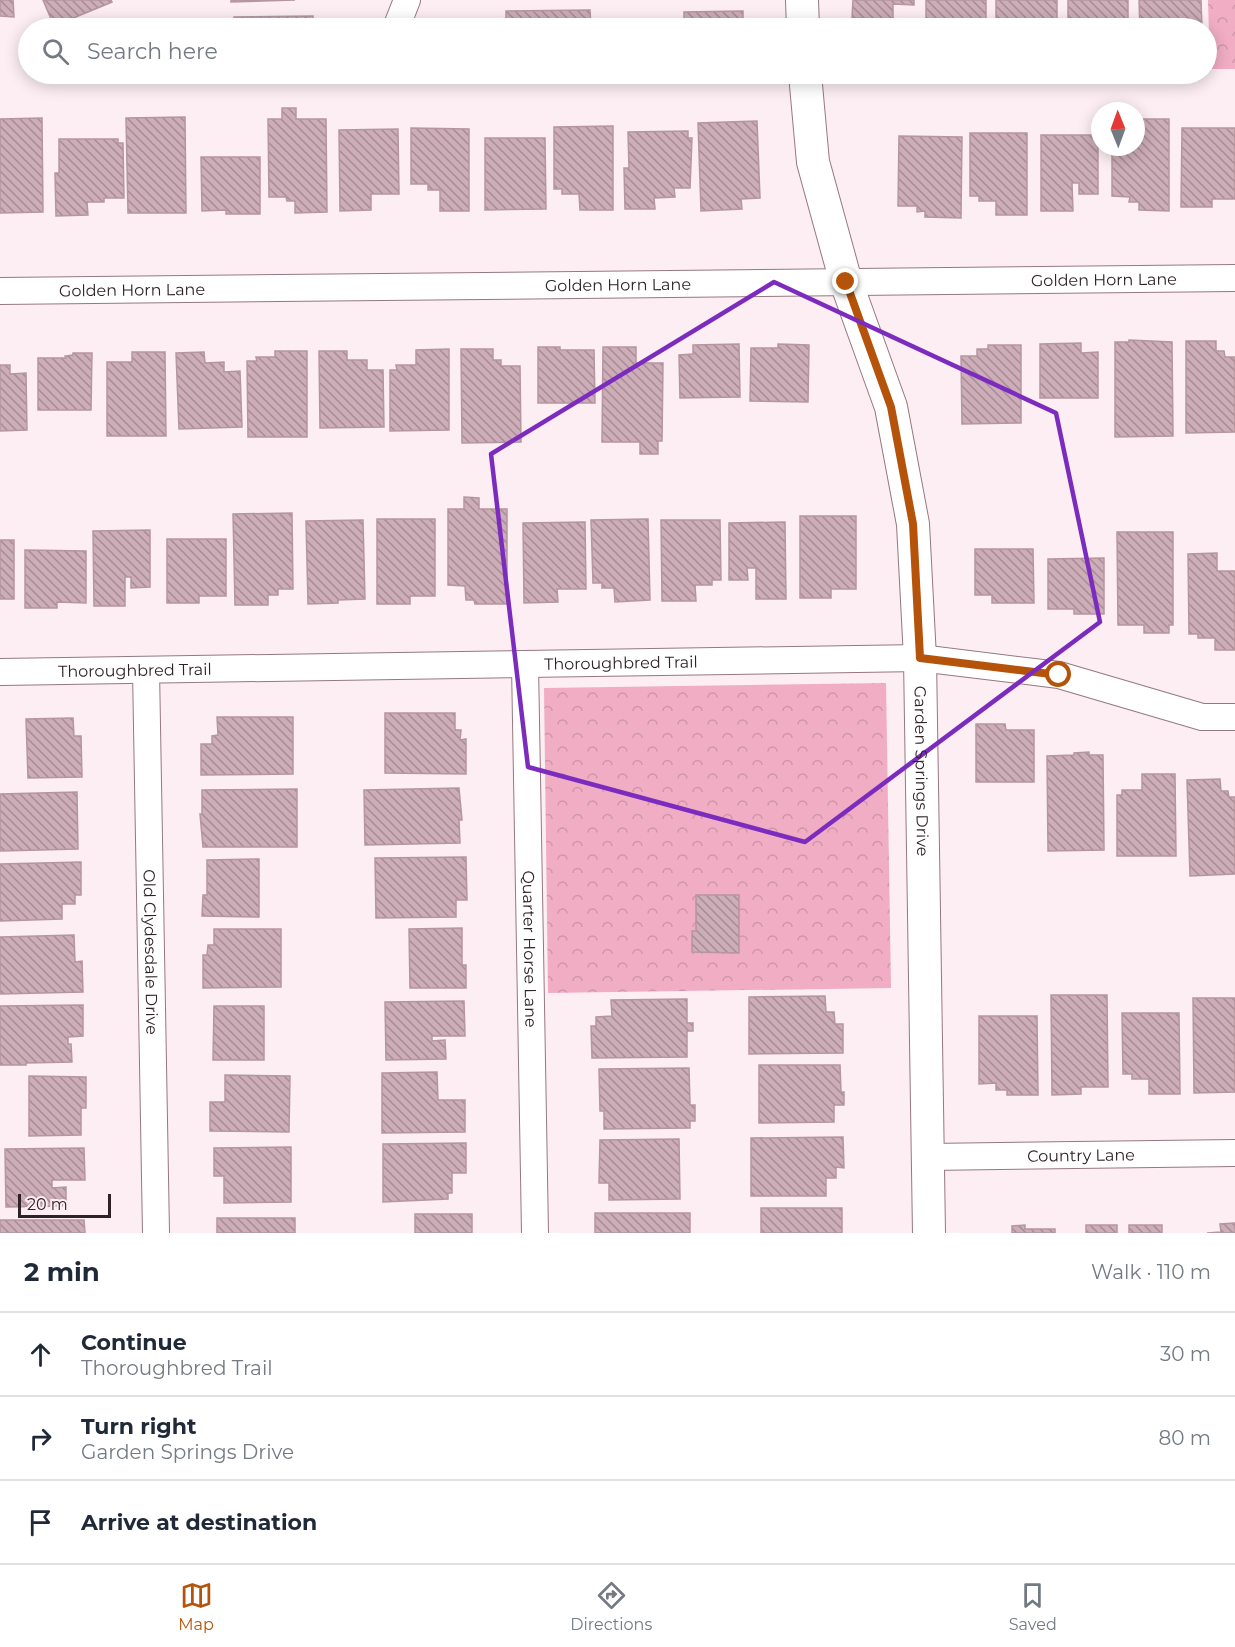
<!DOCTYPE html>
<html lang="en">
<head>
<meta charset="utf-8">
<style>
	:root { --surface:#fff; --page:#f6f6f7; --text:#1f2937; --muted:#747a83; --line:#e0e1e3; --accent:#b45309 }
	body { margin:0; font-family:Montserrat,sans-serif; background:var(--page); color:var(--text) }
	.compass { position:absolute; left:1091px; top:102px; width:54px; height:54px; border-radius:50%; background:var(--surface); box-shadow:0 3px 15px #0003; rotate:359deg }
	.scale { position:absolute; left:18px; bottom:15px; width:93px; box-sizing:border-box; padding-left:6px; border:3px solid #2e2226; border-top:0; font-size:16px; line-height:21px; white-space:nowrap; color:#2e2226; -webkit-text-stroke:4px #fceef2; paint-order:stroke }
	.stop { position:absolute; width:18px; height:18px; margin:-14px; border:4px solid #b45309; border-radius:50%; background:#fff }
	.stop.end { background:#b45309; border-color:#fff; box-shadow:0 2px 6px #0008 }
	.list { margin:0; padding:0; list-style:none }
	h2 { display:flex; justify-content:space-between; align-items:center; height:78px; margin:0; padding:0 24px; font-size:26px }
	h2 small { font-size:20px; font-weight:400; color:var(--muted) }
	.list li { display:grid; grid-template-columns:39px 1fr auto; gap:18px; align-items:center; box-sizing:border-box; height:84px; padding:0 24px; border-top:2px solid var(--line) }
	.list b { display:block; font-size:22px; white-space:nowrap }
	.list p { margin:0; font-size:20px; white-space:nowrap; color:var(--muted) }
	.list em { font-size:20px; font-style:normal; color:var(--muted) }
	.icon { flex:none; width:33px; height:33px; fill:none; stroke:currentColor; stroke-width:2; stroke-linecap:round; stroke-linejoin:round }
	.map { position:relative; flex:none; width:1235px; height:1233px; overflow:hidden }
	.search { position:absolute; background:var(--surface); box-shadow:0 3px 15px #0003; left:18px; right:18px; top:18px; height:66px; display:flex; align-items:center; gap:15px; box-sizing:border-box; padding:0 21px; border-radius:33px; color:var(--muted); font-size:22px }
	.sheet { height:330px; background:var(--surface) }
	nav { display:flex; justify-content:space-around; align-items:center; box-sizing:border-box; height:84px; border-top:2px solid var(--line); background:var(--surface); font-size:16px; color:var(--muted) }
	nav a { display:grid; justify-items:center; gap:3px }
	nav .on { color:var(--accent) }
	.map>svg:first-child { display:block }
	.park { fill:url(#park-crowns) }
	.building { fill:url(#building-back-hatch); stroke:#b596a0; stroke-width:1.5 }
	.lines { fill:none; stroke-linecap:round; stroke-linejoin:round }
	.minor-casing { stroke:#957881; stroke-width:28 }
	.tertiary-casing { stroke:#957881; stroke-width:34 }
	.minor { stroke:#fff; stroke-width:26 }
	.tertiary { stroke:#fff; stroke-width:32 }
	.route { stroke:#b45309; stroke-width:8 }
	.marked { fill:none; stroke:#7b2cbf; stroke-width:4.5; stroke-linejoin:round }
	.labels { text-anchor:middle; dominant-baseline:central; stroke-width:4.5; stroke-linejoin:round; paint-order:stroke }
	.street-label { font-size:16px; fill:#2e2226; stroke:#fceef2 }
</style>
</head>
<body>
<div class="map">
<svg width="1235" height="1233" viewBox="0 0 1235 1233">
	<defs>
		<pattern id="park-crowns" width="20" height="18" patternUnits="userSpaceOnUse" patternTransform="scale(1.5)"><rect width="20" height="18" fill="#f1adc4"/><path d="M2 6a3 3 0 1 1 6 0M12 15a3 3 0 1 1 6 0" fill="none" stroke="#cf95a8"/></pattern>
		<pattern id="building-back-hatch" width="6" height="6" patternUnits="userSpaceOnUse" patternTransform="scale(1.5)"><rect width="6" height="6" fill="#cdadb7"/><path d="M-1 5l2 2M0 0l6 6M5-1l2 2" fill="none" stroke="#a78c95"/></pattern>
	</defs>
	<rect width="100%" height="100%" fill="#fceef2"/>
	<path class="park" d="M 1208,0 L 1235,0 L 1235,69 L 1210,69 Z
		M 886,683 L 891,988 L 548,993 L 544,688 Z"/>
	<path class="building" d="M 0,0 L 13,0 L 14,17 L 0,16 Z
		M 43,0 L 111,0 L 112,2 L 54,26 Z
		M 231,0 L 295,0 L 231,2 Z
		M 853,0 L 914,0 L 914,5 L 893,4 L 893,19 L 852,18 Z
		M 926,0 L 986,0 L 986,28 L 926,28 Z
		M 996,0 L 1057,0 L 1057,24 L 996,24 Z
		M 1068,0 L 1128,0 L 1128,28 L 1068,28 Z
		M 1139,0 L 1201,0 L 1202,28 L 1140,28 Z
		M 590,10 L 591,28 L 506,28 L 506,11 Z
		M 743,11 L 743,28 L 684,28 L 684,12 Z
		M 313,16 L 313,28 L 235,28 L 234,17 Z
		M 235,74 L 295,74 L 295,76 L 235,77 Z
		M 282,108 L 296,108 L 296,119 L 326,119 L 327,212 L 295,213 L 295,201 L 287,201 L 286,197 L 269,197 L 268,119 L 282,119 Z
		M 185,117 L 186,213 L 128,213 L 126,118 Z
		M 42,118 L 43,212 L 0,213 L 0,119 Z
		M 1136,119 L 1169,119 L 1169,211 L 1139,210 L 1139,202 L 1129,202 L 1130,197 L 1112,196 L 1112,147 L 1136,147 Z
		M 757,121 L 760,198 L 741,199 L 742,209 L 701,211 L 698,123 Z
		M 613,126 L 613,210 L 580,210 L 579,194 L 562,194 L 562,189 L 554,189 L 554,127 Z
		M 411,128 L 469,129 L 469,211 L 440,211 L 440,190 L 428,190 L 428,184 L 411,184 Z
		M 1182,128 L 1235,128 L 1235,199 L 1212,199 L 1212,207 L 1181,207 Z
		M 398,129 L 399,194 L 371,194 L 371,210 L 340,211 L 339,130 Z
		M 688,131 L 688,138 L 692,138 L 690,188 L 674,188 L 675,197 L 654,198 L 655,209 L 625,209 L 624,168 L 629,168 L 628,132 Z
		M 970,133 L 1027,133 L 1027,215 L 996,215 L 996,201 L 979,201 L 979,196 L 970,196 Z
		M 1041,135 L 1098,135 L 1098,194 L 1079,194 L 1079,183 L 1072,183 L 1073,211 L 1041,211 Z
		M 899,136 L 962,137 L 961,218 L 925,217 L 925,211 L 917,212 L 917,206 L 898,206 Z
		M 485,138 L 545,138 L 546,209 L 485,210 Z
		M 59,139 L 118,139 L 118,143 L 123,143 L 124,198 L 104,198 L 104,202 L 87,202 L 88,215 L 56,216 L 55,173 L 59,173 Z
		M 201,157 L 260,157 L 260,214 L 226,214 L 226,210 L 202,211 Z
		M 1129,340 L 1172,342 L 1173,436 L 1115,437 L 1115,342 L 1129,342 Z
		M 1186,341 L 1216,341 L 1216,351 L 1224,351 L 1225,357 L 1235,357 L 1235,432 L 1186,433 Z
		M 1081,343 L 1081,353 L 1098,352 L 1098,398 L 1040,398 L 1040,344 Z
		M 739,344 L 740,397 L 680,398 L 679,355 L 693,354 L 693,345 Z
		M 778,344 L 809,345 L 808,402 L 750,401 L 751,348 L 778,348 Z
		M 988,345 L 1021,345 L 1021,423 L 962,424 L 961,356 L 977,356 L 977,349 L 988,349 Z
		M 538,347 L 560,347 L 560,350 L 594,350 L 595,403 L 538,403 Z
		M 603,347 L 636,347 L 636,363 L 663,363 L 662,441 L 658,441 L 658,454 L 640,454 L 640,442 L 602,442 Z
		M 449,349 L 449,430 L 390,431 L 390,370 L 397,370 L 396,365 L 416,365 L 416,350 Z
		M 461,349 L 493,349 L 493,360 L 501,360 L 501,366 L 520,366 L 521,442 L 462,443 Z
		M 275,351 L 307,351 L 307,437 L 248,437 L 247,361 L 257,361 L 256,357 L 275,357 Z
		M 319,351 L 347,351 L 347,360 L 367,360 L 367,370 L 383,370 L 384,427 L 320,428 Z
		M 132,352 L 165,352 L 166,436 L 107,436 L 107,362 L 132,362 Z
		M 204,352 L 205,363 L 224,362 L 224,372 L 240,371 L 242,427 L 179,429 L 176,353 Z
		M 73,353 L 92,353 L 91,410 L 38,410 L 38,358 L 66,358 L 65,356 L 73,355 Z
		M 0,365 L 10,365 L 10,374 L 26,373 L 27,430 L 0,431 Z
		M 464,497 L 479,498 L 479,509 L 507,509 L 507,604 L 475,604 L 474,600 L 466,600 L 465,586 L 448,585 L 448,509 L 464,509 Z
		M 292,513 L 293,589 L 278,589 L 278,595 L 268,595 L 268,605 L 235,605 L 233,514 Z
		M 800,516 L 856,516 L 856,589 L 831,589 L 831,598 L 800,598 Z
		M 377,519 L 435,519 L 435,596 L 410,596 L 410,604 L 377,604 Z
		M 648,519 L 650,600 L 615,602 L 614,588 L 602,588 L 602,583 L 593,583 L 591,520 Z
		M 363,520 L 365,599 L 338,600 L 338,603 L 308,604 L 306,521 Z
		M 661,520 L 720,520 L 721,580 L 712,580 L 712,585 L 695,585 L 696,601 L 662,601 Z
		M 585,522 L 586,589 L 557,589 L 558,602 L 524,603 L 523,523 Z
		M 785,522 L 786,599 L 756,599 L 756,568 L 747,568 L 748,580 L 729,580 L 729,523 Z
		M 150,530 L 150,587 L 131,588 L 131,577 L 125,577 L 125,606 L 94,606 L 93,531 Z
		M 1117,532 L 1173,532 L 1173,625 L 1169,625 L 1169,633 L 1144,633 L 1144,625 L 1118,625 Z
		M 167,539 L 226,539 L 226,596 L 199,596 L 199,603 L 167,603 Z
		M 0,540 L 14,540 L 14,599 L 0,599 Z
		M 975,549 L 1033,549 L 1034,603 L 992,603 L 992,595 L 975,595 Z
		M 25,550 L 86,551 L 86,603 L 57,602 L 57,608 L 25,608 Z
		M 1217,553 L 1217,571 L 1235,571 L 1235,650 L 1215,650 L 1215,638 L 1198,638 L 1198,634 L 1189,634 L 1188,554 Z
		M 1104,558 L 1104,614 L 1074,614 L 1074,609 L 1048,609 L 1048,559 Z
		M 385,713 L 455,713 L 455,730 L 461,730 L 460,740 L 466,739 L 466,774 L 385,773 Z
		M 217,717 L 293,717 L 293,774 L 201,775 L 201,744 L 212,744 L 212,736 L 218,735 Z
		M 73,718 L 74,736 L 81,736 L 82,777 L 28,778 L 26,719 Z
		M 976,724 L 1005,724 L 1006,730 L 1034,730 L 1034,782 L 976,782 Z
		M 1089,752 L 1089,755 L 1103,755 L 1104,850 L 1048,851 L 1047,756 L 1074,755 L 1074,753 Z
		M 1142,774 L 1175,774 L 1176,856 L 1117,856 L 1117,795 L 1122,795 L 1122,790 L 1142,790 Z
		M 1220,779 L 1221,791 L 1228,791 L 1229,797 L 1235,797 L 1235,874 L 1190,876 L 1187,780 Z
		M 459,788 L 462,820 L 459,820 L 460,843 L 365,845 L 364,790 Z
		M 297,789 L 297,847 L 203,847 L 200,814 L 202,814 L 202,790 Z
		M 77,792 L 78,849 L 0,851 L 0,794 Z
		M 466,857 L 467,900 L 456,900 L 456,917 L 376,918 L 375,858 Z
		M 259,859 L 259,917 L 202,916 L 203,895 L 207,895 L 207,860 Z
		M 81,862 L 81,895 L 75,895 L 75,904 L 62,904 L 62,919 L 0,921 L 0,864 Z
		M 696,895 L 739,895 L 739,953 L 692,952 L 692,931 L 696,931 Z
		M 462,928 L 462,965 L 466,965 L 466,988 L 410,988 L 409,929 Z
		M 214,929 L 281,929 L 281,987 L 203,988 L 203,955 L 207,955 L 208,945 L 214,945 Z
		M 74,935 L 75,962 L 82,961 L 83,992 L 0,994 L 0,937 Z
		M 1051,995 L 1107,995 L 1108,1087 L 1081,1087 L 1081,1094 L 1052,1095 Z
		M 825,996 L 826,1012 L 834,1012 L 835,1024 L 843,1024 L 843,1053 L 749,1054 L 749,997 Z
		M 1193,998 L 1235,998 L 1235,1092 L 1194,1093 Z
		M 687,999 L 687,1023 L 693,1023 L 693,1031 L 687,1031 L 687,1057 L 592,1058 L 591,1026 L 596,1026 L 596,1017 L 612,1016 L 611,1000 Z
		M 464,1001 L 465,1036 L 432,1036 L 432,1041 L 445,1040 L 446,1059 L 386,1060 L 385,1002 Z
		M 83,1005 L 83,1036 L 68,1037 L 68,1044 L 71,1044 L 72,1062 L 26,1063 L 26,1065 L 0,1065 L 0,1006 Z
		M 214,1006 L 264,1006 L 264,1060 L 213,1060 Z
		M 1122,1013 L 1179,1013 L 1180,1094 L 1149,1094 L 1149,1079 L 1132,1079 L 1132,1074 L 1123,1074 Z
		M 979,1016 L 1037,1016 L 1038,1095 L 1007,1095 L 1007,1090 L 996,1090 L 996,1083 L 979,1084 Z
		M 759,1065 L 840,1065 L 841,1092 L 844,1092 L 844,1105 L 834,1105 L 834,1122 L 759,1123 Z
		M 689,1068 L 690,1105 L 695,1105 L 695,1121 L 690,1121 L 690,1128 L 604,1129 L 604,1111 L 600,1111 L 599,1069 Z
		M 437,1072 L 438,1100 L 465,1100 L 465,1132 L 382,1133 L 382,1073 Z
		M 225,1075 L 290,1076 L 289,1132 L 210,1131 L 210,1102 L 225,1102 Z
		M 29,1076 L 86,1077 L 86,1108 L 81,1108 L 81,1135 L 29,1136 Z
		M 843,1137 L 844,1168 L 836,1167 L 836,1178 L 826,1178 L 826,1196 L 751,1196 L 751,1138 Z
		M 679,1139 L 680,1199 L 609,1200 L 609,1183 L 599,1183 L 600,1140 Z
		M 466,1143 L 466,1173 L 452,1173 L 452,1193 L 448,1193 L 448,1199 L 383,1202 L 383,1144 Z
		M 291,1147 L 291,1202 L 224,1203 L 224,1176 L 214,1176 L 214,1148 Z
		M 84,1148 L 85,1180 L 52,1180 L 52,1188 L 66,1187 L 66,1206 L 6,1207 L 5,1149 Z
		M 761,1208 L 842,1208 L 842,1233 L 761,1233 Z
		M 595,1213 L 690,1213 L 690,1233 L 595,1233 Z
		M 415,1214 L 472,1214 L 472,1233 L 415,1233 Z
		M 217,1218 L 295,1218 L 295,1233 L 217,1233 Z
		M 0,1220 L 84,1220 L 85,1233 L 0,1233 Z
		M 1235,1223 L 1235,1233 L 1207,1233 L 1221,1232 L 1220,1224 Z
		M 1025,1225 L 1025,1229 L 1055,1229 L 1055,1233 L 1012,1233 L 1012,1226 Z
		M 1086,1225 L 1117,1225 L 1117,1233 L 1086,1233 Z
		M 1129,1225 L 1162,1225 L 1162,1233 L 1129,1233 Z"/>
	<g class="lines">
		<defs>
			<g id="minor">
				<path d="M 396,28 L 407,0"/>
				<path id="s1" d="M 0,291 L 1235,278"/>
				<path id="s2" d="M 525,664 L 535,1233"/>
				<path id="s3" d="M 146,670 L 156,1233"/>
				<path id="s4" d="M 0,672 L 920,658 L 1059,675 L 1202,717 L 1235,717"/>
				<path id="s5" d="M 928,1157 L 1235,1153"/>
			</g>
			<g id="tertiary">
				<path d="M 802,0 L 803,28"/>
				<path id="s6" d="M 805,74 L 813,162 L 846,282 L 891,407 L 913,524 L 920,658 L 929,1233"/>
			</g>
		</defs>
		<use href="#minor" class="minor-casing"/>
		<use href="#tertiary" class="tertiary-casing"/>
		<use href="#minor" class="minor"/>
		<use href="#tertiary" class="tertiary"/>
	</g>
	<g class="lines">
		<path class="route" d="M 846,282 L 891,407 L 913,524 L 920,658 L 1059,675"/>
	</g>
	<path class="marked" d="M 774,282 L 1056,413 L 1100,622 L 805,842 L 528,767 L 491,454 Z"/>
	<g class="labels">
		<g class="street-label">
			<text stroke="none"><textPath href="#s1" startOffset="1104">Golden Horn Lane</textPath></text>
			<text stroke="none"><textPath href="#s1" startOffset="618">Golden Horn Lane</textPath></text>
			<text stroke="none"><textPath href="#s1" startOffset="132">Golden Horn Lane</textPath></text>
			<text stroke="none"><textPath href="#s4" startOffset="621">Thoroughbred Trail</textPath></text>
			<text stroke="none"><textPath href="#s4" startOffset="135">Thoroughbred Trail</textPath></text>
			<text stroke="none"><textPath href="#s6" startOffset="712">Garden Springs Drive</textPath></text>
			<text stroke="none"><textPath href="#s2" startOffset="285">Quarter Horse Lane</textPath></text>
			<text stroke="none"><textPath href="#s3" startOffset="282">Old Clydesdale Drive</textPath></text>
			<text stroke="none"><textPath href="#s5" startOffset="153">Country Lane</textPath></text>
		</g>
	</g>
</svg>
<svg class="compass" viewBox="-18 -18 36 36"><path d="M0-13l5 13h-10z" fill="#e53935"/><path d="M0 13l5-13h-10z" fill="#747a83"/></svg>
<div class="scale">20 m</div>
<div class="stop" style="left:1059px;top:675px"></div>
<div class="stop end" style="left:846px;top:282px"></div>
<div class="search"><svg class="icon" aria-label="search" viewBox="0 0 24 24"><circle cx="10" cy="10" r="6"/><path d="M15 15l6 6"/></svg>Search here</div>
</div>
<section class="sheet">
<h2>2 min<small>Walk · 110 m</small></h2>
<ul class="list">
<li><svg class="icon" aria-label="ahead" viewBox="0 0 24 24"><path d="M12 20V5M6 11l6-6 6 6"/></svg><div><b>Continue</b><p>Thoroughbred Trail</p></div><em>30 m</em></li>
<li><svg class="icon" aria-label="right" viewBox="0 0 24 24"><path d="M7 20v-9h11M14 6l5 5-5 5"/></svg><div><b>Turn right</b><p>Garden Springs Drive</p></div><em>80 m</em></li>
<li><svg class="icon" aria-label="arrive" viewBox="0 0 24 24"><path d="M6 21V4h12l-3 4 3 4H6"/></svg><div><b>Arrive at destination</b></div></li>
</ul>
</section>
<nav>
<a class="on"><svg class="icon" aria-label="map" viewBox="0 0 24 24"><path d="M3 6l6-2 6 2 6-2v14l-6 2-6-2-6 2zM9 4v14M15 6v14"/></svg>Map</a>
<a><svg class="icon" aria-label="directions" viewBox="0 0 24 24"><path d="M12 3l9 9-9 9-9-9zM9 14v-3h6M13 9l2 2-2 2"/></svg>Directions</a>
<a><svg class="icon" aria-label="saved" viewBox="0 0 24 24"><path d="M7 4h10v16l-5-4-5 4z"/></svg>Saved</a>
</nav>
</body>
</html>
